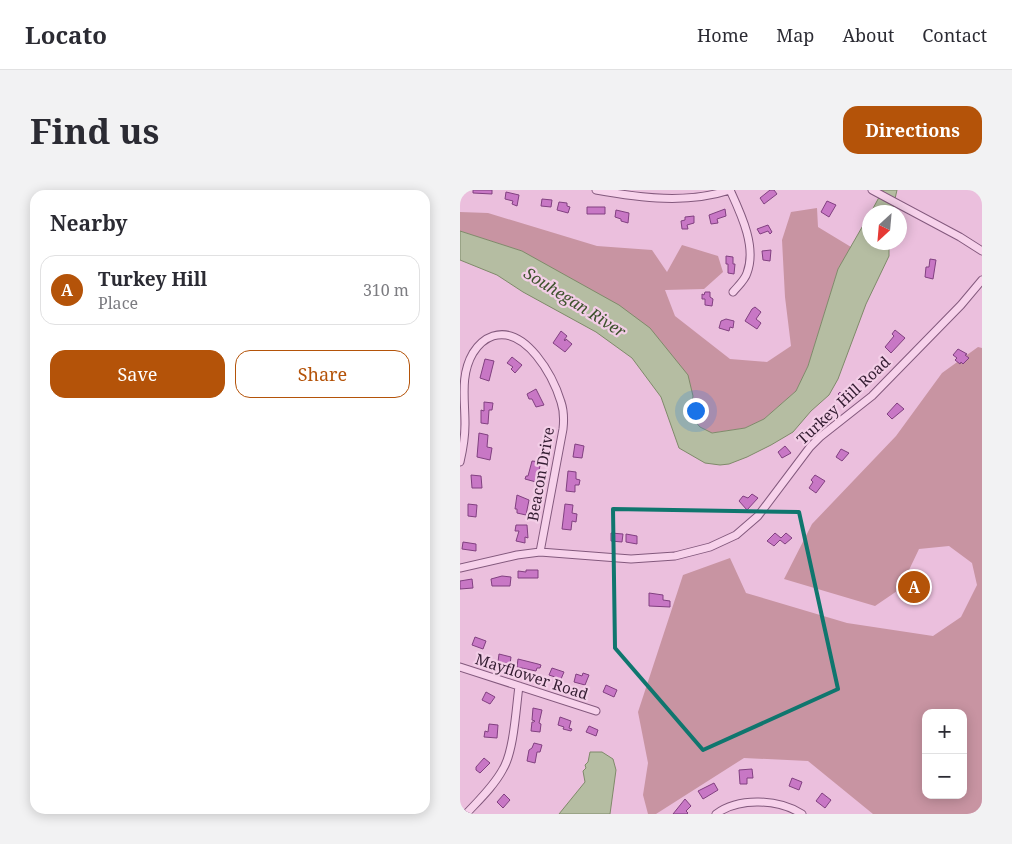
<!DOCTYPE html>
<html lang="en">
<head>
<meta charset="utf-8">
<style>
	:root { --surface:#fff; --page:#f2f2f3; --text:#2b2b33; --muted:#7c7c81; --line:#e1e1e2; --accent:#b45309 }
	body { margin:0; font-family:"Noto Serif",serif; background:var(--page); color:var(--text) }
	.controls { position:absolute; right:15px; bottom:15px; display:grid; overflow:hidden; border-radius:10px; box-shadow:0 2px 12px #0003 }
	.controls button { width:45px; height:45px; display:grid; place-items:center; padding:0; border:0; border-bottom:1px solid var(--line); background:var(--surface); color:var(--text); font:25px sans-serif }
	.compass { position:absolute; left:402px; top:15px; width:45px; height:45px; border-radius:50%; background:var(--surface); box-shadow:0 2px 12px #0003; rotate:206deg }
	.you { position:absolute; left:235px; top:220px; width:18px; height:18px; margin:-12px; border:4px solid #fff; border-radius:50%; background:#1a73e8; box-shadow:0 0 0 8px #1a73e833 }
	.badge { display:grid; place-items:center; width:32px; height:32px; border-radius:50%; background:var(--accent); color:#fff; font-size:16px; font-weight:700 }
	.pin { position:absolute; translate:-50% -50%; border:2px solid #fff; box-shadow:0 1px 5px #0006 }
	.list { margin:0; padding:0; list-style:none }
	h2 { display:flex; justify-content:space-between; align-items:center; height:65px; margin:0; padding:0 20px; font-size:21px }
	h2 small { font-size:16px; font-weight:400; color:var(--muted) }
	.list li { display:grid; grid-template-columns:32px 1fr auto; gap:15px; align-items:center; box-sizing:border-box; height:70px; margin:0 10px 10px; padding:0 10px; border:1px solid var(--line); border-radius:15px }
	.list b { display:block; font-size:19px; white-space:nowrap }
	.list p { margin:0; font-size:16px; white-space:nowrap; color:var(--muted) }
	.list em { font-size:16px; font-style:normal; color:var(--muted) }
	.actions { display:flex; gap:10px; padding:15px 20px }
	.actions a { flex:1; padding:11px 0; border:1px solid var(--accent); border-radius:15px; text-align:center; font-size:18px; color:var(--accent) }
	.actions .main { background:var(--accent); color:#fff }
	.map { position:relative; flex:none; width:522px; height:624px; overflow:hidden; border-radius:15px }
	header { display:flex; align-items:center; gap:30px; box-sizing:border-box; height:70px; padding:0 25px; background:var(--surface); border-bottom:1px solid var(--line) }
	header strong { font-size:24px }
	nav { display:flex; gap:28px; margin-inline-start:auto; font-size:18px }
	.intro { display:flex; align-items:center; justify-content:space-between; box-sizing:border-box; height:120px; padding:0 30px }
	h1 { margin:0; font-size:35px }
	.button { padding:12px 22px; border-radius:15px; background:var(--accent); color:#fff; font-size:18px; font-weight:700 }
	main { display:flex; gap:30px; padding:0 30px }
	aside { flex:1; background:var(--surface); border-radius:15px; box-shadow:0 2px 12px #0003 }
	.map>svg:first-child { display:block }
	.green { fill:#c894a2; fill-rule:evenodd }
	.water { fill:#b5bda2; stroke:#7f8a6a }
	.building { fill:#c877c5; stroke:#814080 }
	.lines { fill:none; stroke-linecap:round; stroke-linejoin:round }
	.minor-casing { stroke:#83597d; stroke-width:9 }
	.minor { stroke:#f7d2eb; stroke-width:7 }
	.marked { fill:none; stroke:#0f766e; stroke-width:4; stroke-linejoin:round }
	.labels { text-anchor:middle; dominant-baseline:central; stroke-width:4.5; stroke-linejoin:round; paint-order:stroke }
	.street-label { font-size:15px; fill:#331c31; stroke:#f3cee7 }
	.water-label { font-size:16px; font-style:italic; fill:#3d522c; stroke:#f3cee7 }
</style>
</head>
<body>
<header>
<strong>Locato</strong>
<nav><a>Home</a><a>Map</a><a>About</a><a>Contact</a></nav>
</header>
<div class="intro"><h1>Find us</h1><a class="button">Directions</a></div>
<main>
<aside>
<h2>Nearby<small></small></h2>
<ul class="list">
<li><span class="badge">A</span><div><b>Turkey Hill</b><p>Place</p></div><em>310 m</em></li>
</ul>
<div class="actions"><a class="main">Save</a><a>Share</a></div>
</aside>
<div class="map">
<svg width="522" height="624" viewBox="0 0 522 624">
	<rect width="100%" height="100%" fill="#ebbfdd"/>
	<path class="green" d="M 357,18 L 358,37 L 391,57 L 378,79 L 348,176 L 336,201 L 304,229 L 285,238 L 251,243 L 240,237 L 233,229 L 231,218 L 233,206 L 62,61 L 0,41 L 0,22 L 28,23 L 137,56 L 192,60 L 207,82 L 222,55 L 258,66 L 263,82 L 244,99 L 205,100 L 215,126 L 270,169 L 307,172 L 331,156 L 325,107 L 322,50 L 331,22 Z
		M 518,157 L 522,158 L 522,624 L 413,624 L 348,571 L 284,568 L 196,624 L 188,624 L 183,605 L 188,573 L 178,522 L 223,385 L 270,368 L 286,403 L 387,433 L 473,446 L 501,427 L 517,395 L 512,373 L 489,356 L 459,359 L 440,399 L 415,416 L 324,389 L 352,334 L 436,246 L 482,183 ZM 466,523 L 503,523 L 503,605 L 466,605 Z"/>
	<path class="water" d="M 423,0 L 437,0 L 432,22 L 411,22 Z
		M 409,25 L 410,52 L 429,53 L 429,66 L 406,114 L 378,189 L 369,205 L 351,221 L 333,242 L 311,255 L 287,267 L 269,274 L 260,275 L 245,273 L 219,258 L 201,207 L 172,168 L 136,142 L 63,102 L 37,85 L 0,70 L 0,41 L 62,61 L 159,115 L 190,138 L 228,185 L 233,206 L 231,218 L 233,229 L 240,237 L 252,243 L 285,238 L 304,229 L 336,201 L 348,176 L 378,79 Z
		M 130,562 L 142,562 L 153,569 L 156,580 L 150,624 L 99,624 L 125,592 L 123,581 L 126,578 L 125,575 L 128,572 Z"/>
	<path class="building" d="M 13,0 L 32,0 L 32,4 L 13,3 Z
		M 310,0 L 314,0 L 317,4 L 304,14 L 300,8 Z
		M 46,2 L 59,5 L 57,16 L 52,14 L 53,11 L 45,9 Z
		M 82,9 L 92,10 L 91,17 L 81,16 Z
		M 367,11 L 376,15 L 369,27 L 361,22 Z
		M 99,12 L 107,13 L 107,16 L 110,17 L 108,23 L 97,20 Z
		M 127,17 L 145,17 L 145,24 L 127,24 Z
		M 265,19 L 266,26 L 257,29 L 258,33 L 251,34 L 249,25 Z
		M 156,20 L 169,23 L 168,33 L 161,31 L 161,29 L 155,27 Z
		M 234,26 L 234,33 L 227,35 L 228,39 L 222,39 L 221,31 L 225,30 L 225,27 Z
		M 308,35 L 312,42 L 310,44 L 308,41 L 300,44 L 297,39 Z
		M 311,60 L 310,71 L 303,70 L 302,61 Z
		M 266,66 L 273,67 L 273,74 L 275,74 L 274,84 L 268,83 L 268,74 L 266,74 Z
		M 470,69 L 476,70 L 473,89 L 465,87 L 466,77 L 469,77 Z
		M 245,102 L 250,102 L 250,107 L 253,109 L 252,116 L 245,115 L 245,109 L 242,109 L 242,104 L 244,105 Z
		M 295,117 L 301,122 L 296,129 L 301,133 L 297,139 L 285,131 L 292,119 Z
		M 266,129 L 274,131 L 273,138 L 270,137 L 269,141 L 259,138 L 261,131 Z
		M 435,140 L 445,148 L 431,163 L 425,157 L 434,146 L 432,144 Z
		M 101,141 L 107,146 L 104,150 L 105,151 L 106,149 L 112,154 L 105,162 L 93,153 Z
		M 498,159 L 507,164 L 505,165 L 509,168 L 503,174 L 501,172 L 500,174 L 495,170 L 497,168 L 493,165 Z
		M 52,167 L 62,175 L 55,183 L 51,179 L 53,177 L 47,173 Z
		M 25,169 L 34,171 L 29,191 L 20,188 Z
		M 76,199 L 84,215 L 76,217 L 72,209 L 69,209 L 67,204 Z
		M 386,201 L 392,208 L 382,216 L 376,209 L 380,206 L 378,204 L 380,202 L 382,204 Z
		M 24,212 L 33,213 L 32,220 L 29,220 L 28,234 L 21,233 L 21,220 L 24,221 Z
		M 437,213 L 444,219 L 432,229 L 427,224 Z
		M 19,243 L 28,245 L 27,257 L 32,258 L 30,270 L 17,267 Z
		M 115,254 L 124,256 L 122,268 L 113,267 Z
		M 325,256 L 331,263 L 322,268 L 318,262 Z
		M 381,259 L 389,263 L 382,271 L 376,267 Z
		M 72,271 L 81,272 L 76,292 L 65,289 L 66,286 L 68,286 Z
		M 108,281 L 116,282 L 116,289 L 120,290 L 119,295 L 115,295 L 115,302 L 106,301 Z
		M 11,285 L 21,286 L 22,298 L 12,298 Z
		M 355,285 L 365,291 L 356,303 L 349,298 L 353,292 L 351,290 Z
		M 292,304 L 298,308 L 287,320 L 279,311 L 283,306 L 288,308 Z
		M 57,305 L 69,310 L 66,325 L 57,323 L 57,319 L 55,319 Z
		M 8,314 L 17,315 L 16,327 L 8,326 Z
		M 105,314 L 113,315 L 112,323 L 117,324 L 116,332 L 112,331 L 111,340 L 102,339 Z
		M 56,335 L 67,335 L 68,348 L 65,347 L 65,353 L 56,351 L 59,341 L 55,341 Z
		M 151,343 L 163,344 L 162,352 L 151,351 Z
		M 315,343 L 321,348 L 326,343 L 332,348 L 325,354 L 320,350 L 314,356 L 307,351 Z
		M 166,344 L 177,346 L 177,354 L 166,352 Z
		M 3,352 L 16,354 L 16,361 L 2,359 Z
		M 66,380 L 78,380 L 78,388 L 58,388 L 58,381 L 66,382 Z
		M 42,386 L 51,387 L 50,396 L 32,396 L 31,389 Z
		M 12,389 L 13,398 L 0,399 L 0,391 Z
		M 189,403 L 203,405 L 203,410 L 210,411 L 210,417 L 189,416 Z
		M 15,447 L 26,451 L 23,459 L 12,455 Z
		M 39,464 L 51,467 L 50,474 L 38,472 Z
		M 58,469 L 78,474 L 81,475 L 80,478 L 77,478 L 76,481 L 57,477 Z
		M 92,478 L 104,482 L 101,489 L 89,485 Z
		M 123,483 L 129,485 L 125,495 L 114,492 L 116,484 L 122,486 Z
		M 146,495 L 157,500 L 154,507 L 143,502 Z
		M 26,502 L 35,507 L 30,514 L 22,510 Z
		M 73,518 L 82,520 L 79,533 L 81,534 L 80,542 L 71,541 L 72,532 L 74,532 L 75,531 L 72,530 Z
		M 100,527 L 111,531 L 109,538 L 112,539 L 111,541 L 103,539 L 104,537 L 98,535 Z
		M 29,534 L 38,535 L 37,548 L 24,547 L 25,541 L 28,542 Z
		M 129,536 L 138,540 L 136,546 L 126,542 Z
		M 74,553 L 82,555 L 80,562 L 77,562 L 75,573 L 67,571 L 69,560 L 72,558 Z
		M 24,568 L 30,573 L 20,583 L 16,580 L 16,577 Z
		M 292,579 L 293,588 L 287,588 L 287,594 L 280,594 L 279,580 Z
		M 332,588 L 342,592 L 339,600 L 329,596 Z
		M 254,593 L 258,600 L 243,609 L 238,601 Z
		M 362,603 L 371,610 L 365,618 L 356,611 Z
		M 44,604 L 50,610 L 43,618 L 37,612 Z
		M 225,609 L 231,616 L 226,621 L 228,623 L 227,624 L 213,624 Z"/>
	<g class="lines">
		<defs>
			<path id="minor" d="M 136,0 C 181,8 227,14 270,0
				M 270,0 C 281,24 297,57 287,83 C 285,90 278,96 273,102
				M 412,0 L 500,47 L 522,61
				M 0,272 C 3,259 5,247 5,234 C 5,209 0,185 13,163 C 18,155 24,149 33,146 C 66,136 93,186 101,212 C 104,221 104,230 103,239 L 80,362
				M 0,378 L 57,365 L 80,362 L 171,369 L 215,366 L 250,357 L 276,345 L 298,326 L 350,257 L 360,247 L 412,206 L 501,115 L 522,90
				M 0,477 L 136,521
				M 6,624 C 19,610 34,596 43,579 C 54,561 56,518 59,496
				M 256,624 C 279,607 318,609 342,624"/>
		</defs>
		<use href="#minor" class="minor-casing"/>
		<use href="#minor" class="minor"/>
	</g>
	<path class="marked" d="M 153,319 L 339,322 L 378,499 L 243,560 L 155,458 Z"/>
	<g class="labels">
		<g class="street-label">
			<text transform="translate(383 210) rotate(-43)">Turkey Hill Road</text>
			<text transform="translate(80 284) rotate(-80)">Beacon Drive</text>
			<text transform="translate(72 486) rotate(18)">Mayflower Road</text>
		</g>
		<g class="water-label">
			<text transform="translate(115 112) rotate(32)">Souhegan River</text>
		</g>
	</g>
</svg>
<div class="controls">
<button>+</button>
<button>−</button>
</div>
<svg class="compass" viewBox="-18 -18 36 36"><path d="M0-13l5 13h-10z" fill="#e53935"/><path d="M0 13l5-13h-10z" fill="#7c7c81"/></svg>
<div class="you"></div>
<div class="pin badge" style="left:454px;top:397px">A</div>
</div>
</main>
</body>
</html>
